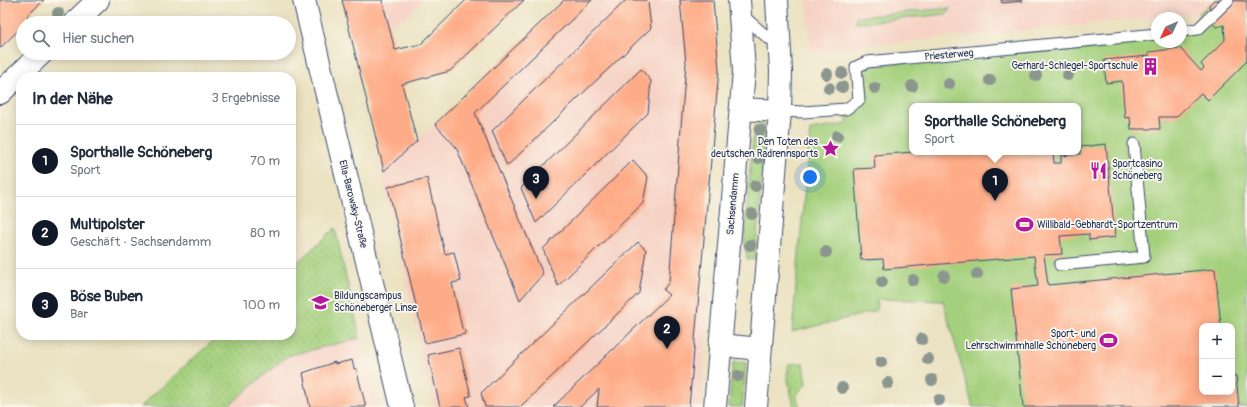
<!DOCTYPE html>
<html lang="de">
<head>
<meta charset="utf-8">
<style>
	:root { --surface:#fff; --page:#f2f2f3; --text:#1f2937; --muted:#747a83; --line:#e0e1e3; --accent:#111827 }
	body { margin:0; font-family:Pangolin,sans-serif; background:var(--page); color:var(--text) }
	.controls { position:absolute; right:12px; bottom:12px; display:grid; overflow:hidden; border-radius:8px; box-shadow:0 2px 10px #0003 }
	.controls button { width:36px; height:36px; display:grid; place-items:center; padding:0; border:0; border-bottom:1px solid var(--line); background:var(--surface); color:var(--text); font:20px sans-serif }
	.compass { position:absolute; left:1151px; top:12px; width:36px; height:36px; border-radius:50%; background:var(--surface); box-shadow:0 2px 10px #0003; rotate:226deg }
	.you { position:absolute; left:810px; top:177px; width:14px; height:14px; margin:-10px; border:3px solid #fff; border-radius:50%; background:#1a73e8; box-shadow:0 0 0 6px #1a73e833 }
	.badge { display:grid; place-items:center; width:26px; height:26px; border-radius:50%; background:var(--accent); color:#fff; font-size:13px; font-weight:700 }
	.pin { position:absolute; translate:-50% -33px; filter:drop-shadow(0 1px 2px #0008) }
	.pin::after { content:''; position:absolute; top:21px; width:14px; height:12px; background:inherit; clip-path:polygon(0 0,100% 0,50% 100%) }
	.popup { position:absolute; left:909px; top:103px; width:172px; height:52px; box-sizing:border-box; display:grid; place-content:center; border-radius:8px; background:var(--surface); filter:drop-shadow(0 1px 3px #0005); font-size:13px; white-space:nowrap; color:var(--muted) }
	.popup b { font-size:15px; color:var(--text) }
	.popup::after { content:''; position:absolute; left:50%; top:100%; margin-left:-8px; border:8px solid transparent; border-top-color:var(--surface) }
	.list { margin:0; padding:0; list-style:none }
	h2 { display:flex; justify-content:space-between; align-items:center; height:52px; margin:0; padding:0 16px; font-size:17px }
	h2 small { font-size:13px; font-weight:400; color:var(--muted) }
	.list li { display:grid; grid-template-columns:26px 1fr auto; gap:12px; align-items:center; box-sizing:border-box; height:72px; padding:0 16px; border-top:1px solid var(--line) }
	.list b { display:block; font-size:15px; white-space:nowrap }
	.list p { margin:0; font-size:13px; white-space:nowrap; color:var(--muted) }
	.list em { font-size:13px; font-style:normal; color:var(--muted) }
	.icon { flex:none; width:22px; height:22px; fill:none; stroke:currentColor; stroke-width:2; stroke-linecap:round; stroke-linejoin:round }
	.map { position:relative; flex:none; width:1247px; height:407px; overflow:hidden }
	.search { position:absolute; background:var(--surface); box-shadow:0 2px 10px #0003; left:16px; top:16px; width:280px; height:44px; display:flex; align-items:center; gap:10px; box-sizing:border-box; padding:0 14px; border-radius:22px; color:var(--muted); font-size:15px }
	.panel { position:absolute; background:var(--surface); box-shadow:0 2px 10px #0003; left:16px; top:72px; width:280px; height:268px; border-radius:16px }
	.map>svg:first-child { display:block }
	.built { fill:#f6d2c4 }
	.grass { fill:#a4d07d; stroke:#60806e; fill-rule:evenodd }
	.park { fill:url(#park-dots); stroke:#60806e }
	.building { fill:#feac87 }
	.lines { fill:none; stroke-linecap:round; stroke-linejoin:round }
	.service-casing { stroke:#3a4a6d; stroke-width:13 }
	.minor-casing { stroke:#3a4a6d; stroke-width:24 }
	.tertiary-casing { stroke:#3a4a6d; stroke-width:24 }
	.secondary-casing { stroke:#3a4a6d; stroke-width:24 }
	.service { stroke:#fff; stroke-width:11 }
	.minor { stroke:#fff; stroke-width:22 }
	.tertiary { stroke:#fff; stroke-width:22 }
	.secondary { stroke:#fff; stroke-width:22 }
	.tree { fill:#8b968f }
	.labels { text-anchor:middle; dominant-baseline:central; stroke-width:3.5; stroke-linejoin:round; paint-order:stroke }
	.street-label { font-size:10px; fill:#1b2f5e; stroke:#fbf7ec }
	.poi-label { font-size:10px; fill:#1b2f5e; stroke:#fbf7ec; text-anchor:end }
</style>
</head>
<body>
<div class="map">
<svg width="1247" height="407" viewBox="0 0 1247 407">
	<defs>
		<pattern id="park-dots" width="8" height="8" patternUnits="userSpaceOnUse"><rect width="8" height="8" fill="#a4d07d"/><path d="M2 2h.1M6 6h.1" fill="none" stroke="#8db36e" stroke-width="1.8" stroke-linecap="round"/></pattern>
	</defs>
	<rect width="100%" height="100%" fill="#fbf7ec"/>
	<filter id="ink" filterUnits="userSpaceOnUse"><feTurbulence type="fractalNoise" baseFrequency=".025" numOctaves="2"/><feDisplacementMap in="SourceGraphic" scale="8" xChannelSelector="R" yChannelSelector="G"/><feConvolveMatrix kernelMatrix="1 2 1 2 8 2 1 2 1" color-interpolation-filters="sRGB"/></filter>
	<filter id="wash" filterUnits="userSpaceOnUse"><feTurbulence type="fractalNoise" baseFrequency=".012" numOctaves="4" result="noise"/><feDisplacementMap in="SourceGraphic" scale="16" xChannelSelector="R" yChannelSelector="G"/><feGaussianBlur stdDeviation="0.9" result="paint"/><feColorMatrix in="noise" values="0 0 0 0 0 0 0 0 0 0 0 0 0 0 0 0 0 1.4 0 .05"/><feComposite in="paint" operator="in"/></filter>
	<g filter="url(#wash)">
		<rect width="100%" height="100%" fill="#ebe2c1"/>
		<path class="built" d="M 342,0 L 422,0 L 410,15 L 397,22 L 350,35 Z
			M 564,0 L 680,0 L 686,63 L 669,282 L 663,290 L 682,309 L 699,293 L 710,294 L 701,407 L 434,407 L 381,174 L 435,124 Z
			M 806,0 L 1219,0 L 1214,0 L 1199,13 L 811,51 Z
			M 335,228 L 377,407 L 140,407 L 219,335 L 291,335 L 291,268 Z"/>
		<path class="grass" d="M 1214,0 L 1247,0 L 1247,407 L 973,407 L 943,301 L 877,299 L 876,311 L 792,332 L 810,130 L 847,124 L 846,109 L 859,100 L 856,67 L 1157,34 L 1157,42 L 1181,42 L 1181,31 L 1198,29 L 1199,13 ZM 912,106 L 1078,106 L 1078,152 L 912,152 ZM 1202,326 L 1232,326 L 1232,392 L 1202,392 Z
			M 950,8 L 947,14 L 856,23 L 856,17 Z
			M 760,122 L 764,124 L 765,131 L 755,260 L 747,259 L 744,240 L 754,126 Z
			M 733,362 L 746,363 L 742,407 L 729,407 Z
			M 803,363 L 806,384 L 796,395 L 800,407 L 794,407 L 787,376 L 789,364 Z"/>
		<path class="park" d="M 335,228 L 360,338 L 287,356 L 227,407 L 140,407 L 219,335 L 291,335 L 291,268 Z"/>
		<g id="blocks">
			<path class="building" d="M 0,0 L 44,0 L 27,16 L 30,19 L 26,23 L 23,23 L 23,26 L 0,48 Z
				M 342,0 L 382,0 L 395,50 L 421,44 L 466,0 L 524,0 L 450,71 L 402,84 L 417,141 L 384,171 Z
				M 564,0 L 592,0 L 475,113 L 543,274 L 520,300 L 456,147 L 435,124 Z
				M 626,0 L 646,0 L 648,2 L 651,28 L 507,166 L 492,131 Z
				M 680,0 L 713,0 L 719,70 L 689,407 L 597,407 L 599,389 L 580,407 L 553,407 L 669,295 L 663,290 L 669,282 L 686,63 Z
				M 1001,0 L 1023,0 L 1023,1 L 1002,3 Z
				M 1214,0 L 1247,1 L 1247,61 L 1208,100 L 1201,93 L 1176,117 L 1159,117 L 1160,129 L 1131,129 L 1130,117 L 1125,118 L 1122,81 L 1106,83 L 1104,60 L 1149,56 L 1149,52 L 1180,48 L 1201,71 L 1204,68 L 1201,64 L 1225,40 L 1224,25 L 1216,27 L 1212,23 L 1209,5 Z
				M 641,69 L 651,81 L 648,113 L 536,223 L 521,188 Z
				M 1106,144 L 1115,237 L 1089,240 L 1089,234 L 1060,236 L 1062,254 L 1044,255 L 1048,285 L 1215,269 L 1221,326 L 1202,326 L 1202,392 L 1232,392 L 1232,376 L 1236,376 L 1239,407 L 1023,407 L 1011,289 L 1038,286 L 1034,256 L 884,269 L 883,259 L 861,260 L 854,169 L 875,168 L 874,155 L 914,152 L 1053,152 L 1054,163 L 1061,163 L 1061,156 L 1080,154 L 1080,147 Z
				M 633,160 L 648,177 L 643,203 L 558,286 L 543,249 Z
				M 427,178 L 445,254 L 454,252 L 461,281 L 452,283 L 462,328 L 465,331 L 465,334 L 425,343 L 388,187 Z
				M 638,242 L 646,250 L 639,293 L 520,407 L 485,407 L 481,393 Z
				M 459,348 L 471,396 L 466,397 L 469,407 L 440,407 L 428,355 Z
				M 352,360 L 354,369 L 356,368 L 366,407 L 310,407 L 303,373 L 335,362 L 335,364 Z"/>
		</g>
	</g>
	<g filter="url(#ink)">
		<use href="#blocks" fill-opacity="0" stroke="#3a4a6d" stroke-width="1"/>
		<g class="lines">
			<defs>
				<path id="service" d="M 741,14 L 768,38 L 780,39
					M 1181,31 L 1198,29 L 1228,0
					M 780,111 L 803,112 L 846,109 L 859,100 L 856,67 L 867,62 L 1157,34
					M 1060,265 L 1144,257 L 1134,144"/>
				<path id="minor" d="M 74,23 L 98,0
					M 0,93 L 42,53"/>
				<path id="tertiary" d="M 304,0 L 402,407"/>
				<path id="secondary" d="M 741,109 L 780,111
					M 720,345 L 760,349
					M 715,407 L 744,71 L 739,0
					M 756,407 L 780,111 L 781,71 L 777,0"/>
			</defs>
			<use href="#service" class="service-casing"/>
			<use href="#minor" class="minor-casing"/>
			<use href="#tertiary" class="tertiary-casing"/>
			<use href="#secondary" class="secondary-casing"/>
			<use href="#service" class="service"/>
			<use href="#minor" class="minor"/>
			<use href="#tertiary" class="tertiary"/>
			<use href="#secondary" class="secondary"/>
		</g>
		<g class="tree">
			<circle cx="58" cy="13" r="6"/>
			<circle cx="842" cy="73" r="6"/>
			<circle cx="827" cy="74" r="6"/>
			<circle cx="1036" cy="75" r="6"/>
			<circle cx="1068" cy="75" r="6"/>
			<circle cx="990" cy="80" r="6"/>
			<circle cx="949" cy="84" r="6"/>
			<circle cx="912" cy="86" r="6"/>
			<circle cx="842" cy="87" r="6"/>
			<circle cx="829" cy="88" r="6"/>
			<circle cx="875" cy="88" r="6"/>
			<circle cx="760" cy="130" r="6"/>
			<circle cx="837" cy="136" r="6"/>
			<circle cx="758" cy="158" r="6"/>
			<circle cx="755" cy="186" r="6"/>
			<circle cx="752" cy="214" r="6"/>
			<circle cx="750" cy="245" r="6"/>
			<circle cx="826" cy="252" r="6"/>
			<circle cx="977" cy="274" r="6"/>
			<circle cx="944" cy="276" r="6"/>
			<circle cx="913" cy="280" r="6"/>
			<circle cx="882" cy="282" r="6"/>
			<circle cx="922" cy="339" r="6"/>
			<circle cx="928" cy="359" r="6"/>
			<circle cx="881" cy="362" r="6"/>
			<circle cx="738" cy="376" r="6"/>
			<circle cx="932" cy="380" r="6"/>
			<circle cx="888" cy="383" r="6"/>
			<circle cx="842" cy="388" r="6"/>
			<circle cx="939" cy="400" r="6"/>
		</g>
	</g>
	<defs>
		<symbol id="building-bare" viewBox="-9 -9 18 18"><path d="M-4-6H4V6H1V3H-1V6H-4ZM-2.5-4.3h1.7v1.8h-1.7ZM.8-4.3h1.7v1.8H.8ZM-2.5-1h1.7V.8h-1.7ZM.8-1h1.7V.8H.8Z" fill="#b5179e" stroke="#fbf7ec" stroke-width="2.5" paint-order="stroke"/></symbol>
		<symbol id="sight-bare" viewBox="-9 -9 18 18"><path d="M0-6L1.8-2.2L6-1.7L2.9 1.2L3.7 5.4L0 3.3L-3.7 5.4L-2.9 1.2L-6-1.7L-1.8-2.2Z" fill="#b5179e" stroke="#fbf7ec" stroke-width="2.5" paint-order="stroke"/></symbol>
		<symbol id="restaurant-bare" viewBox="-9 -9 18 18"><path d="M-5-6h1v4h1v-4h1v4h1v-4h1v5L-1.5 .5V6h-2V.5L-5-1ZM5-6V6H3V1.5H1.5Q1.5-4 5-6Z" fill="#b5179e" stroke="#fbf7ec" stroke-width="2.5" paint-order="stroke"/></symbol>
		<symbol id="stadium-bare" viewBox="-9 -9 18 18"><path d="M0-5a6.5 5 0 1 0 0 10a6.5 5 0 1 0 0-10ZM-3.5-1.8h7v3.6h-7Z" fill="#b5179e" stroke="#fbf7ec" stroke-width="2.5" paint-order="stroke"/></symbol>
		<symbol id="school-bare" viewBox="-9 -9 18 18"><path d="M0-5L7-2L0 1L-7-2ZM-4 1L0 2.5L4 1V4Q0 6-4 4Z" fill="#b5179e" stroke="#fbf7ec" stroke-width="2.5" paint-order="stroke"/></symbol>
	</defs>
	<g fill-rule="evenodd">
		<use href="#building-bare" x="1138" y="54" width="25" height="25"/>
		<use href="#sight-bare" x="818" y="136" width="25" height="25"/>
		<use href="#restaurant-bare" x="1086" y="158" width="25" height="25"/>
		<use href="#stadium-bare" x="1012" y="212" width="25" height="25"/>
		<use href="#school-bare" x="308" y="290" width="25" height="25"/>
		<use href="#stadium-bare" x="1096" y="328" width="25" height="25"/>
	</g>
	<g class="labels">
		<g class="street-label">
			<text transform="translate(949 55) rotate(-5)">Priesterweg</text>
			<text transform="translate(353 204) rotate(76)">Ella-Barowsky-Straße</text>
			<text transform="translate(733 204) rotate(-85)">Sachsendamm</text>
		</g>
		<g class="poi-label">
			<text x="1138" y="66">Gerhard-Schlegel-Sportschule</text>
			<text x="818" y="142">Den Toten des<tspan x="818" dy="12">deutschen Radrennsports</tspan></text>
			<text x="1112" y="164" text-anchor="start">Sportcasino<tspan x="1112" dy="12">Schöneberg</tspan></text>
			<text x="1037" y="225" text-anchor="start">Willibald-Gebhardt-Sportzentrum</text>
			<text x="334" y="296" text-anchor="start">Bildungscampus<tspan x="334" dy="12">Schöneberger Linse</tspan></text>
			<text x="1096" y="334">Sport- und<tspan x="1096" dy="12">Lehrschwimmhalle Schöneberg</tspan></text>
		</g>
	</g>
</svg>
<div class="controls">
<button>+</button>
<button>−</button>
</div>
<svg class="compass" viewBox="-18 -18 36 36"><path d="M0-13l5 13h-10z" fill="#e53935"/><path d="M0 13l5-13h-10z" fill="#747a83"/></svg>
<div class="you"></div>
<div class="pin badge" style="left:995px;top:201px">1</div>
<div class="popup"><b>Sporthalle Schöneberg</b>Sport</div>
<div class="pin badge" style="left:667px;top:349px">2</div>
<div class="pin badge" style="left:536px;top:199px">3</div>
<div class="search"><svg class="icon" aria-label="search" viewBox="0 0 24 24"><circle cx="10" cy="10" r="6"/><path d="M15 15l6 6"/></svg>Hier suchen</div>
<section class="panel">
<h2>In der Nähe<small>3 Ergebnisse</small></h2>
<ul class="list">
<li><span class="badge">1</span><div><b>Sporthalle Schöneberg</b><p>Sport</p></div><em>70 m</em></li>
<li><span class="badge">2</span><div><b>Multipolster</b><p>Geschäft · Sachsendamm</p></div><em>80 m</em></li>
<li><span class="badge">3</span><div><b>Böse Buben</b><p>Bar</p></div><em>100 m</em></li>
</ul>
</section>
</div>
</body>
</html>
